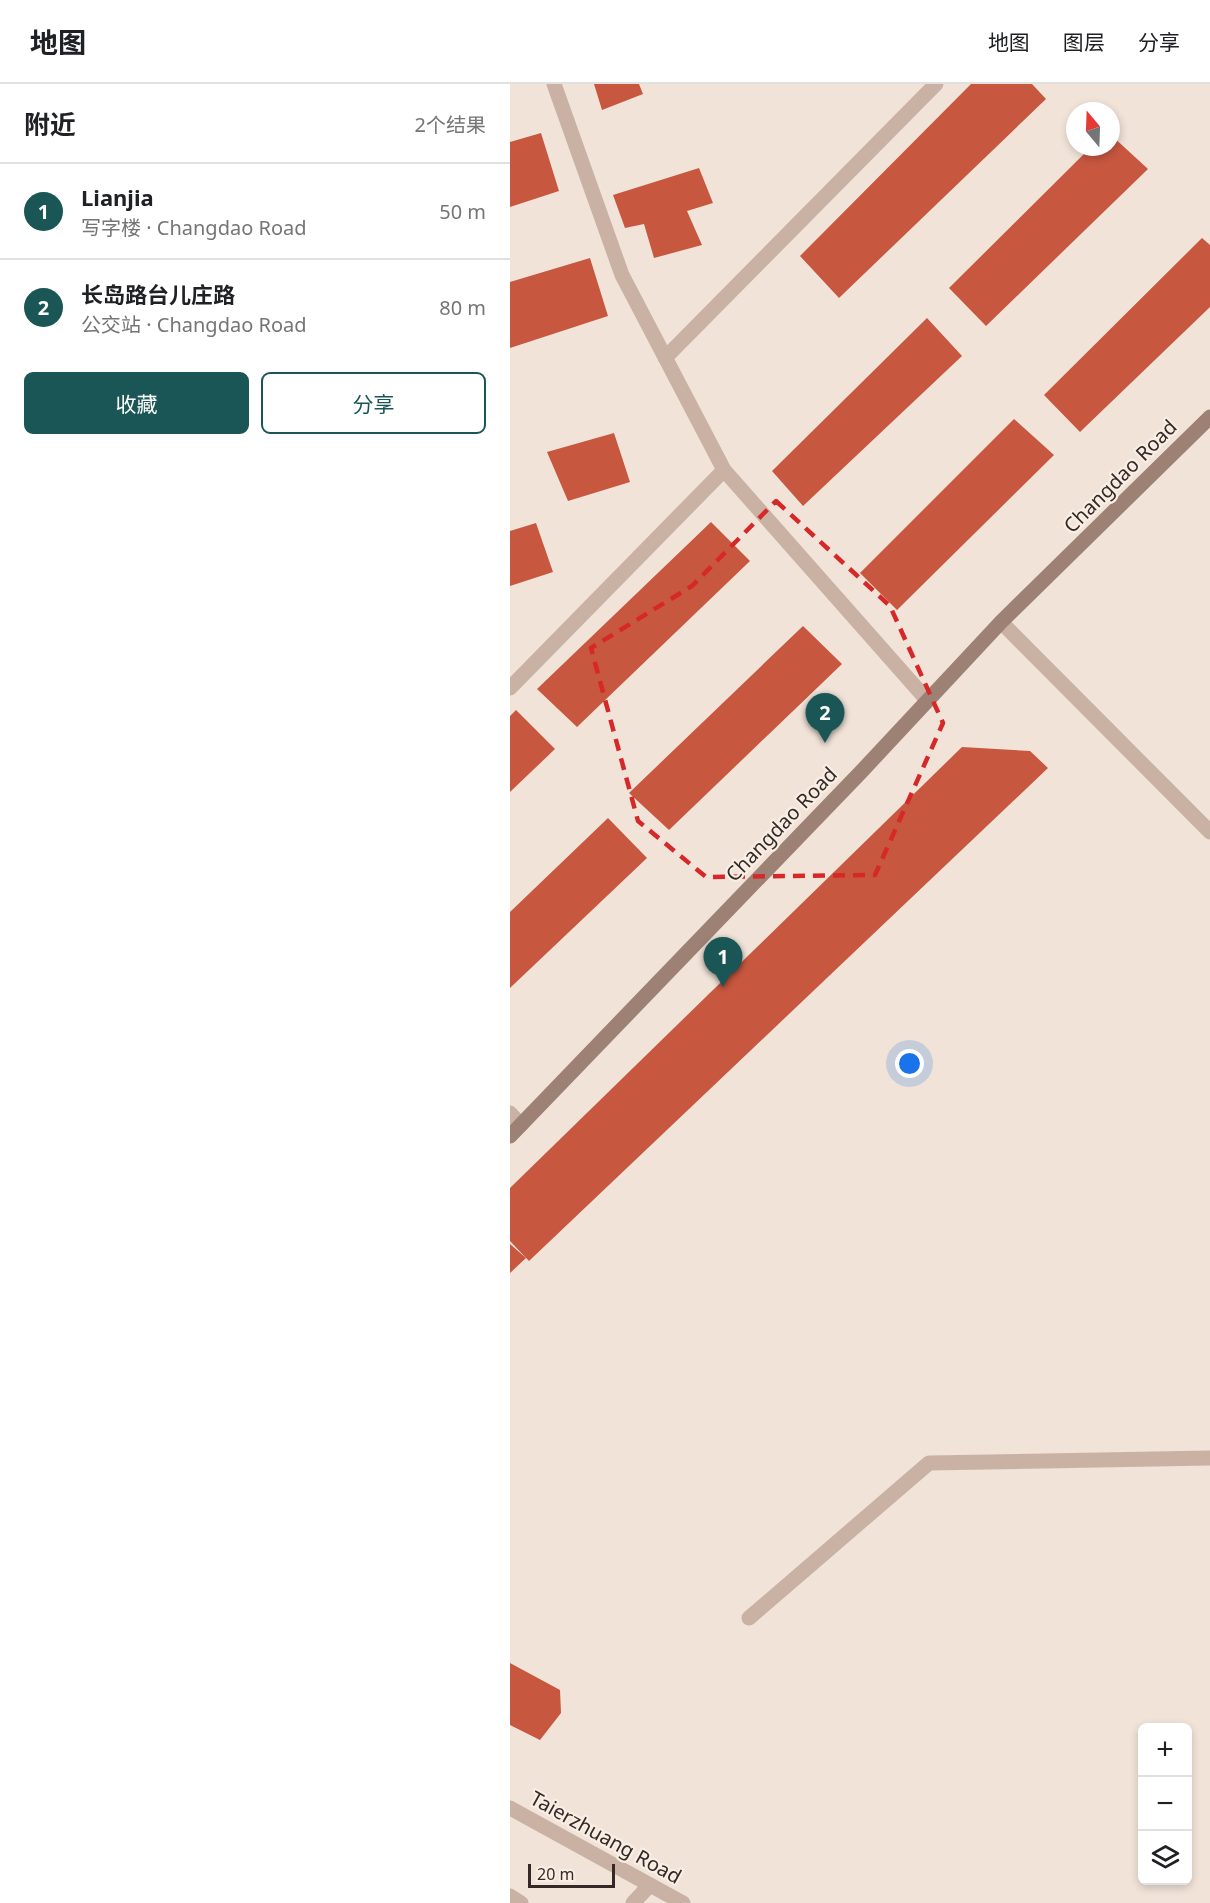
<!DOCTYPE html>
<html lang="zh">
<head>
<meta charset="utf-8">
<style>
	:root { --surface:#fff; --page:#f2f2f2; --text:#202124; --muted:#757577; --line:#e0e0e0; --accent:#1b5656 }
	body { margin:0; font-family:"Noto Sans","Noto Sans SC",sans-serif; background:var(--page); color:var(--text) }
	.controls { position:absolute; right:18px; bottom:18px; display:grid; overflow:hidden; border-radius:9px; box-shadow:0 3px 9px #0003 }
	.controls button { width:54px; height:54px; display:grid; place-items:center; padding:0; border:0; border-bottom:2px solid var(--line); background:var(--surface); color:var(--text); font:30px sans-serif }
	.compass { position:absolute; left:556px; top:18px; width:54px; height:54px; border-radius:50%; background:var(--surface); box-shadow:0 3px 9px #0003; rotate:341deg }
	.scale { position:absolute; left:18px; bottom:15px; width:87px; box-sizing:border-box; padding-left:6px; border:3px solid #342926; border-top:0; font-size:16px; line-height:21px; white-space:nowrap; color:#342926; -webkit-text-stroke:4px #f9eee4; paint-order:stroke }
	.you { position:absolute; left:400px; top:980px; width:21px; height:21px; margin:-15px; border:4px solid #fff; border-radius:50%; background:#1a73e8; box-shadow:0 0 0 9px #1a73e833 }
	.badge { display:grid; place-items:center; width:39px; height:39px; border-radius:50%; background:var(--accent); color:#fff; font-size:20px; font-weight:700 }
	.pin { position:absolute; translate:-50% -50px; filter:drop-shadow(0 2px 3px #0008) }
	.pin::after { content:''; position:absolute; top:32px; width:21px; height:18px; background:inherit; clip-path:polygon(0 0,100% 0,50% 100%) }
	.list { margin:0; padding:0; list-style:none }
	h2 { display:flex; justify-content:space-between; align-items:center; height:78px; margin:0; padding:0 24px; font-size:26px }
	h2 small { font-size:20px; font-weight:400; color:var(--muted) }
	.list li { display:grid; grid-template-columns:39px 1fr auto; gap:18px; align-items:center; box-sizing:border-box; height:96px; padding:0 24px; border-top:2px solid var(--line) }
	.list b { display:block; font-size:22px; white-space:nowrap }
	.list p { margin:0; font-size:20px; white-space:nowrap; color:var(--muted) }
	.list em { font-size:20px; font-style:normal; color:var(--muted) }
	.actions { display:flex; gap:12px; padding:18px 24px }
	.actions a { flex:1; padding:14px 0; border:2px solid var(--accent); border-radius:9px; text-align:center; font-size:21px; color:var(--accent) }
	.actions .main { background:var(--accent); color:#fff }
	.icon { flex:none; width:33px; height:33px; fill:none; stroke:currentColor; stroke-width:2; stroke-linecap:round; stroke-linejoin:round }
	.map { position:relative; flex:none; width:700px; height:1819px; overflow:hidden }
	header { display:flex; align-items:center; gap:36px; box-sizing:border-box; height:84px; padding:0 30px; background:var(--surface); border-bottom:2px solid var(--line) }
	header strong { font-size:28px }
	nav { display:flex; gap:33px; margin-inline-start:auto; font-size:21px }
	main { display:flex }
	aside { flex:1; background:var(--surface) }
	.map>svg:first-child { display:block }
	.building { fill:#c8573f }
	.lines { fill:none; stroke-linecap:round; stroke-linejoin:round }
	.lane { stroke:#c9b2a4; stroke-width:15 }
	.street { stroke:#c9b2a4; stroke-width:15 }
	.secondary { stroke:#9d8175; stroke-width:15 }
	.marked { fill:none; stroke:#d62828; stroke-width:4.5; stroke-dasharray:12 8; stroke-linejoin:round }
	.labels { text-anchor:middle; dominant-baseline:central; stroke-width:4.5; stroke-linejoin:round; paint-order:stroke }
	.street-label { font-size:20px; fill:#342926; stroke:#f9eee4 }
</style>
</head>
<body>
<header>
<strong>地图</strong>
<nav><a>地图</a><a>图层</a><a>分享</a></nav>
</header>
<main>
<aside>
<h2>附近<small>2个结果</small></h2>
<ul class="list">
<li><span class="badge">1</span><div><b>Lianjia</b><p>写字楼 · Changdao Road</p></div><em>50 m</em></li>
<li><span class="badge">2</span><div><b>长岛路台儿庄路</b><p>公交站 · Changdao Road</p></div><em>80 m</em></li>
</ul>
<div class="actions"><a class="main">收藏</a><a>分享</a></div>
</aside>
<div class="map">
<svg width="700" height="1819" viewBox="0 0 700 1819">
	<rect width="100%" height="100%" fill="#f1e3d8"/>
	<path class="building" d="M 84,0 L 129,0 L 133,10 L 92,26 Z
		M 461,0 L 522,0 L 536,15 L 329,214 L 290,172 Z
		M 31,49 L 49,107 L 0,123 L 0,58 Z
		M 601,51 L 638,85 L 476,242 L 439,204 L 581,63 L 601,63 Z
		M 189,84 L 203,119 L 177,127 L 192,161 L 144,174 L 134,140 L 115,144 L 103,111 Z
		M 692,154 L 700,161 L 700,223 L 570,348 L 534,311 Z
		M 80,174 L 98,232 L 0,264 L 0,198 Z
		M 417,234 L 452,272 L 293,422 L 262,387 Z
		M 504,335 L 544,371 L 387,526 L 350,489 Z
		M 104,349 L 120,398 L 58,417 L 37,368 Z
		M 201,438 L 240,477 L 67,643 L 27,605 Z
		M 26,439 L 43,488 L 0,502 L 0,447 Z
		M 293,542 L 332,580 L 159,746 L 119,709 Z
		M 6,626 L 45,665 L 0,708 L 0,632 Z
		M 452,663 L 520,667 L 538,684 L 19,1177 L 0,1157 L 0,1104 Z
		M 98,734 L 137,774 L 0,904 L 0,828 Z
		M 0,1160 L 16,1174 L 0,1189 Z
		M 0,1579 L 50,1606 L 51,1629 L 30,1656 L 0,1641 Z"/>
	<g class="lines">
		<path class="lane" d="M 44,0 L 112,191 L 214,386 L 417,616
			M 155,274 L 426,0
			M 491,538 L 700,748
			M 0,604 L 214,386
			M 0,1029 L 11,1041
			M 239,1534 L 419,1379 L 700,1374
			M 0,1812 L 11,1819
			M 123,1819 L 140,1801"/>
		<path class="street" d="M 0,1724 L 173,1819"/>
		<path class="secondary" d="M 0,1052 L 350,689 L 491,538 L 700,333"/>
	</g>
	<path class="marked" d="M 266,417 L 380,522 L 433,639 L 365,791 L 196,793 L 128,737 L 81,564 L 182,502 Z"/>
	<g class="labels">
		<g class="street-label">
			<text transform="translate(610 392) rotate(-45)">Changdao Road</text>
			<text transform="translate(271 740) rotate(-46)">Changdao Road</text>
			<text transform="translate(96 1753) rotate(29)">Taierzhuang Road</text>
		</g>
	</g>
</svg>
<div class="controls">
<button>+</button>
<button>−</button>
<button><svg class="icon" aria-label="layers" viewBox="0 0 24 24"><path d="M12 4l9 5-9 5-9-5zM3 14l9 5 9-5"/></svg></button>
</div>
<svg class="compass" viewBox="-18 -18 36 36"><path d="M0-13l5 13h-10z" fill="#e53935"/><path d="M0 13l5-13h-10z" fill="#757577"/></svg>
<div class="scale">20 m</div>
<div class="you"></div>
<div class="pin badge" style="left:213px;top:903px">1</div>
<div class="pin badge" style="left:315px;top:659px">2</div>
</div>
</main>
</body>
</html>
